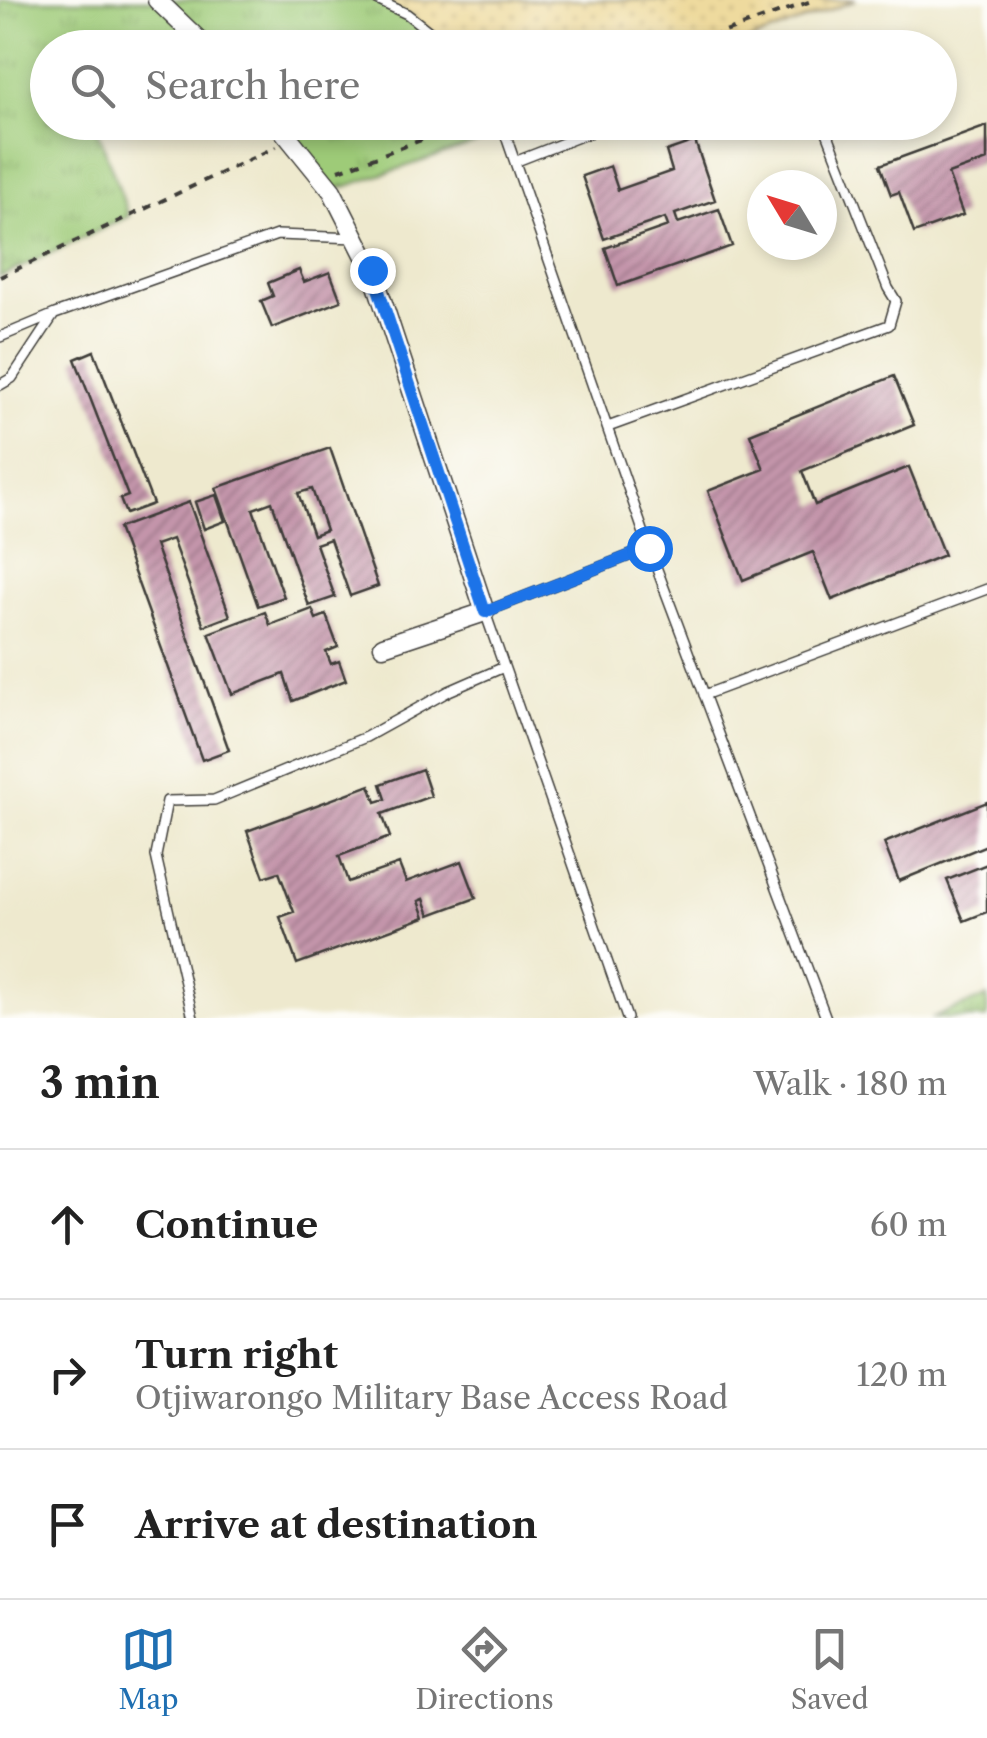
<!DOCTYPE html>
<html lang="en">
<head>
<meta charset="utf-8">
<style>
	:root { --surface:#fff; --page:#f2f2f2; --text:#222; --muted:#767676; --line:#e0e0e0; --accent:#1f6fb2 }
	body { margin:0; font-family:"Libre Caslon Text",serif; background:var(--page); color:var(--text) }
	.compass { position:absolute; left:747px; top:170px; width:90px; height:90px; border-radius:50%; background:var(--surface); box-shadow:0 5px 15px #0003; rotate:308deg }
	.stop { position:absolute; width:30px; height:30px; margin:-22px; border:8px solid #1a73e8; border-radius:50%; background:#fff }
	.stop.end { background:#1a73e8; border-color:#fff; box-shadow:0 2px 10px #0008 }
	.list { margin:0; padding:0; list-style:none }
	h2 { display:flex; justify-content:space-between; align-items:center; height:130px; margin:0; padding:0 40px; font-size:42px }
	h2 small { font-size:32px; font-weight:400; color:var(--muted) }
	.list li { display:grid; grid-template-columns:65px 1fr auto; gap:30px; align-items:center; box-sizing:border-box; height:150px; padding:0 40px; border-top:2px solid var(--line) }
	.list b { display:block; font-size:38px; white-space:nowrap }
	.list p { margin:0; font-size:32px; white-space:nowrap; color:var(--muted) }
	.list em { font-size:32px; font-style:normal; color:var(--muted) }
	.icon { flex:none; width:55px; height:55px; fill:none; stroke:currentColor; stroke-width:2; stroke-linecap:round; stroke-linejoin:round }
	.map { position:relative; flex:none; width:987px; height:1018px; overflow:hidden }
	.search { position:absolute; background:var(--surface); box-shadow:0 5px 15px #0003; left:30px; right:30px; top:30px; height:110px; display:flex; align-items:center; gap:25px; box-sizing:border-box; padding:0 35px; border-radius:55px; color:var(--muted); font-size:38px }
	.sheet { height:580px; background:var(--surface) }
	nav { display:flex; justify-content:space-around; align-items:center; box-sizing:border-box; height:140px; border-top:2px solid var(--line); background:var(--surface); font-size:28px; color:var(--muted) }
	nav a { display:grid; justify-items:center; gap:5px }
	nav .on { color:var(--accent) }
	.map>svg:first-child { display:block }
	.grass { fill:url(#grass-tufts); stroke:#5d744a; stroke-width:2.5 }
	.sand { fill:url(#sand-dots); stroke:#857b5d; stroke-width:2.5 }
	.building { fill:url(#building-hatch); fill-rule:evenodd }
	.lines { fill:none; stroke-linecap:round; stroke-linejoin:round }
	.lane-casing { stroke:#3c3b37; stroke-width:12 }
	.street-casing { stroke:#3c3b37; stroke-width:21 }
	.path { stroke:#3c3b37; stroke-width:4; stroke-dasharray:8 8; stroke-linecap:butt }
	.lane { stroke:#fff; stroke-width:9 }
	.street { stroke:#fff; stroke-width:18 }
	.route { stroke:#1a73e8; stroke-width:12 }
</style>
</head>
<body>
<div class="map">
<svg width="987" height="1018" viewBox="0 0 987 1018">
	<defs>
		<pattern id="grass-tufts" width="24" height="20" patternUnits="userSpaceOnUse" patternTransform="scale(2.5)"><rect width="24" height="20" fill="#9ecb78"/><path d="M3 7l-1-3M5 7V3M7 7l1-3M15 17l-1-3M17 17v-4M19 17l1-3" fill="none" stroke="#88ae67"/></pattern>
		<pattern id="sand-dots" width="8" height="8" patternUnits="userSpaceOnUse" patternTransform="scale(2.5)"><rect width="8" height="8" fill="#eeda9e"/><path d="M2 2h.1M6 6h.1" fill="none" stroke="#ccba88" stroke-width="1.8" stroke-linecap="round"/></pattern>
		<pattern id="building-hatch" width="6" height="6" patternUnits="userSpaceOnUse" patternTransform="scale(2.5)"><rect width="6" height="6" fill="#c495ab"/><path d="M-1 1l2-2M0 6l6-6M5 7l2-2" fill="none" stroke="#9e798a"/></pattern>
	</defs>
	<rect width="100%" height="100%" fill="#fdfcf7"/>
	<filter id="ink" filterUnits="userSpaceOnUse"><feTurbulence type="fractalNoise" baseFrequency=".01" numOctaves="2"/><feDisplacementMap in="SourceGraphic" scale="20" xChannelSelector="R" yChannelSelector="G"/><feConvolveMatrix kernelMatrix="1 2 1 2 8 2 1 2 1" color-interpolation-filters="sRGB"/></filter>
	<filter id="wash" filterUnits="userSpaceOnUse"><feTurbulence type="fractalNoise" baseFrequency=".0048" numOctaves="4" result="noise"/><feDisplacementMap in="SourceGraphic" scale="40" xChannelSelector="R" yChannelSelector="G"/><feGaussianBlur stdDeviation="2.25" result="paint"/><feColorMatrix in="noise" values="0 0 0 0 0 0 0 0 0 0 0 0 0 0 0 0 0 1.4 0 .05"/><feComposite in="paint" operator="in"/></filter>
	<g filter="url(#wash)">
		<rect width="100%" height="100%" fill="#eee9ce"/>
		<path class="grass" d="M 0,0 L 377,0 L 407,14 L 450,47 L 48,48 L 48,122 L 95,123 L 129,216 L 0,277 Z
			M 501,122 L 507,133 L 332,191 L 276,123 Z
			M 987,997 L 987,1018 L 931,1018 Z"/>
		<path class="sand" d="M 377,0 L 856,0 L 731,48 L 450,47 L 407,14 Z"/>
		<g id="blocks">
			<path class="building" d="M 987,126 L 987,160 L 948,174 L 963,215 L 914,233 L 899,192 L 891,195 L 880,165 Z
				M 695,141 L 715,200 L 675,214 L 678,223 L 719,209 L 732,246 L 618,286 L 605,248 L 668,226 L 665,218 L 604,239 L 582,176 L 610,166 L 618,190 L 672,171 L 666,151 Z
				M 299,270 L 304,282 L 330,272 L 341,301 L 272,328 L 261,301 L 273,296 L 268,283 Z
				M 94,351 L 153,504 L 126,514 L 120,499 L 128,496 L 75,359 Z
				M 894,376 L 914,425 L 802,471 L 815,505 L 909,467 L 944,555 L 832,600 L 813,552 L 743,580 L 708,491 L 764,469 L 750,434 Z
				M 330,448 L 378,586 L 350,596 L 330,539 L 316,544 L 335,597 L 309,606 L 272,502 L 253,509 L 284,597 L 258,606 L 216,488 ZM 312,489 L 326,530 L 313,535 L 298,493 Z
				M 216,495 L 225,521 L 204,529 L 195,502 Z
				M 189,502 L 230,616 L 204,626 L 172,539 L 155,545 L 229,750 L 202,760 L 118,528 Z
				M 312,609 L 316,619 L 326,615 L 338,647 L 326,652 L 331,664 L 339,661 L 346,680 L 293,701 L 284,674 L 232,694 L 209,633 L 265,612 L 270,625 Z
				M 422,769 L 431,796 L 382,814 L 390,837 L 339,856 L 348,882 L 399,864 L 406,882 L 462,861 L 476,898 L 430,915 L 424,899 L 419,901 L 425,917 L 297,964 L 280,917 L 294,912 L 279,872 L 264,877 L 247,831 L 370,785 L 376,802 L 386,799 L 381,784 Z
				M 987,802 L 987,845 L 899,881 L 884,843 Z
				M 987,864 L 987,912 L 964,921 L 947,880 Z"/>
		</g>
	</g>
	<g filter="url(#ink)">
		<use href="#blocks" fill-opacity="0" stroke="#3c3b37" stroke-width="2.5"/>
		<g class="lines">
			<defs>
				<path id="lane" d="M 377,0 L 407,14 L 450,48
					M 501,122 L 649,548 L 826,1018
					M 517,161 L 617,122
					M 0,337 L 55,314 L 277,235 L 356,238
					M 0,385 L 12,378 L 53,316
					M 608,427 L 889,325 L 896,301 L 888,288 L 823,122
					M 704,695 L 987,589
					M 193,1018 L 156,856 L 167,801 L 214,800 L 366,737 L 449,691 L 504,667
					M 627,1018 L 485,612 L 649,548"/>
				<path id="street" d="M 157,0 L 207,48
					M 276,122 L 332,191 L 372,270 L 485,612 L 383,646"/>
			</defs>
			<use href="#lane" class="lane-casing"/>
			<use href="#street" class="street-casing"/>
			<path class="path" d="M 681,48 L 814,0
				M 339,170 L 471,122
				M 0,277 L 276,147"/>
			<use href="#lane" class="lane"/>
			<use href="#street" class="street"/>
		</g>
	</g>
	<g class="lines" filter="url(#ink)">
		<path class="route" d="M 372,270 L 485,612 L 649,548"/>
	</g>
</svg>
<svg class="compass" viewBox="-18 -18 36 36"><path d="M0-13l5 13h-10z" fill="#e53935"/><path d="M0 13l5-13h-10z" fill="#767676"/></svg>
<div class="stop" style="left:649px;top:548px"></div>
<div class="stop end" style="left:372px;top:270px"></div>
<div class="search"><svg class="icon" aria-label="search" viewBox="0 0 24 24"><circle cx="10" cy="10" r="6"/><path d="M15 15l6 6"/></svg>Search here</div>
</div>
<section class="sheet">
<h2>3 min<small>Walk · 180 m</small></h2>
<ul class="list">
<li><svg class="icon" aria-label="ahead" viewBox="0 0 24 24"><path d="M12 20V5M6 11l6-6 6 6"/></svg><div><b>Continue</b></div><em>60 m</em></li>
<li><svg class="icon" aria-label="right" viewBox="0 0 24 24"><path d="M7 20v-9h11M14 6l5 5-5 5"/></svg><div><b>Turn right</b><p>Otjiwarongo Military Base Access Road</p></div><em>120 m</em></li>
<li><svg class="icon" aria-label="arrive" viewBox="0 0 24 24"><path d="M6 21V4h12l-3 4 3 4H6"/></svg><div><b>Arrive at destination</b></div></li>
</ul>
</section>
<nav>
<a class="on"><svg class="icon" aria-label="map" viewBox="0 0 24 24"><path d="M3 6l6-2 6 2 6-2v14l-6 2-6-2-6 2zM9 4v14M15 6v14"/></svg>Map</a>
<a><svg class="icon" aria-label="directions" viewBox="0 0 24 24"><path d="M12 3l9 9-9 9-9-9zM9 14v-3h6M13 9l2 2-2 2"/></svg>Directions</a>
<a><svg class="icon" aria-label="saved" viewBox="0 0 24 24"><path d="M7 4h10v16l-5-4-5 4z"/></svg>Saved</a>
</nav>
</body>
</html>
